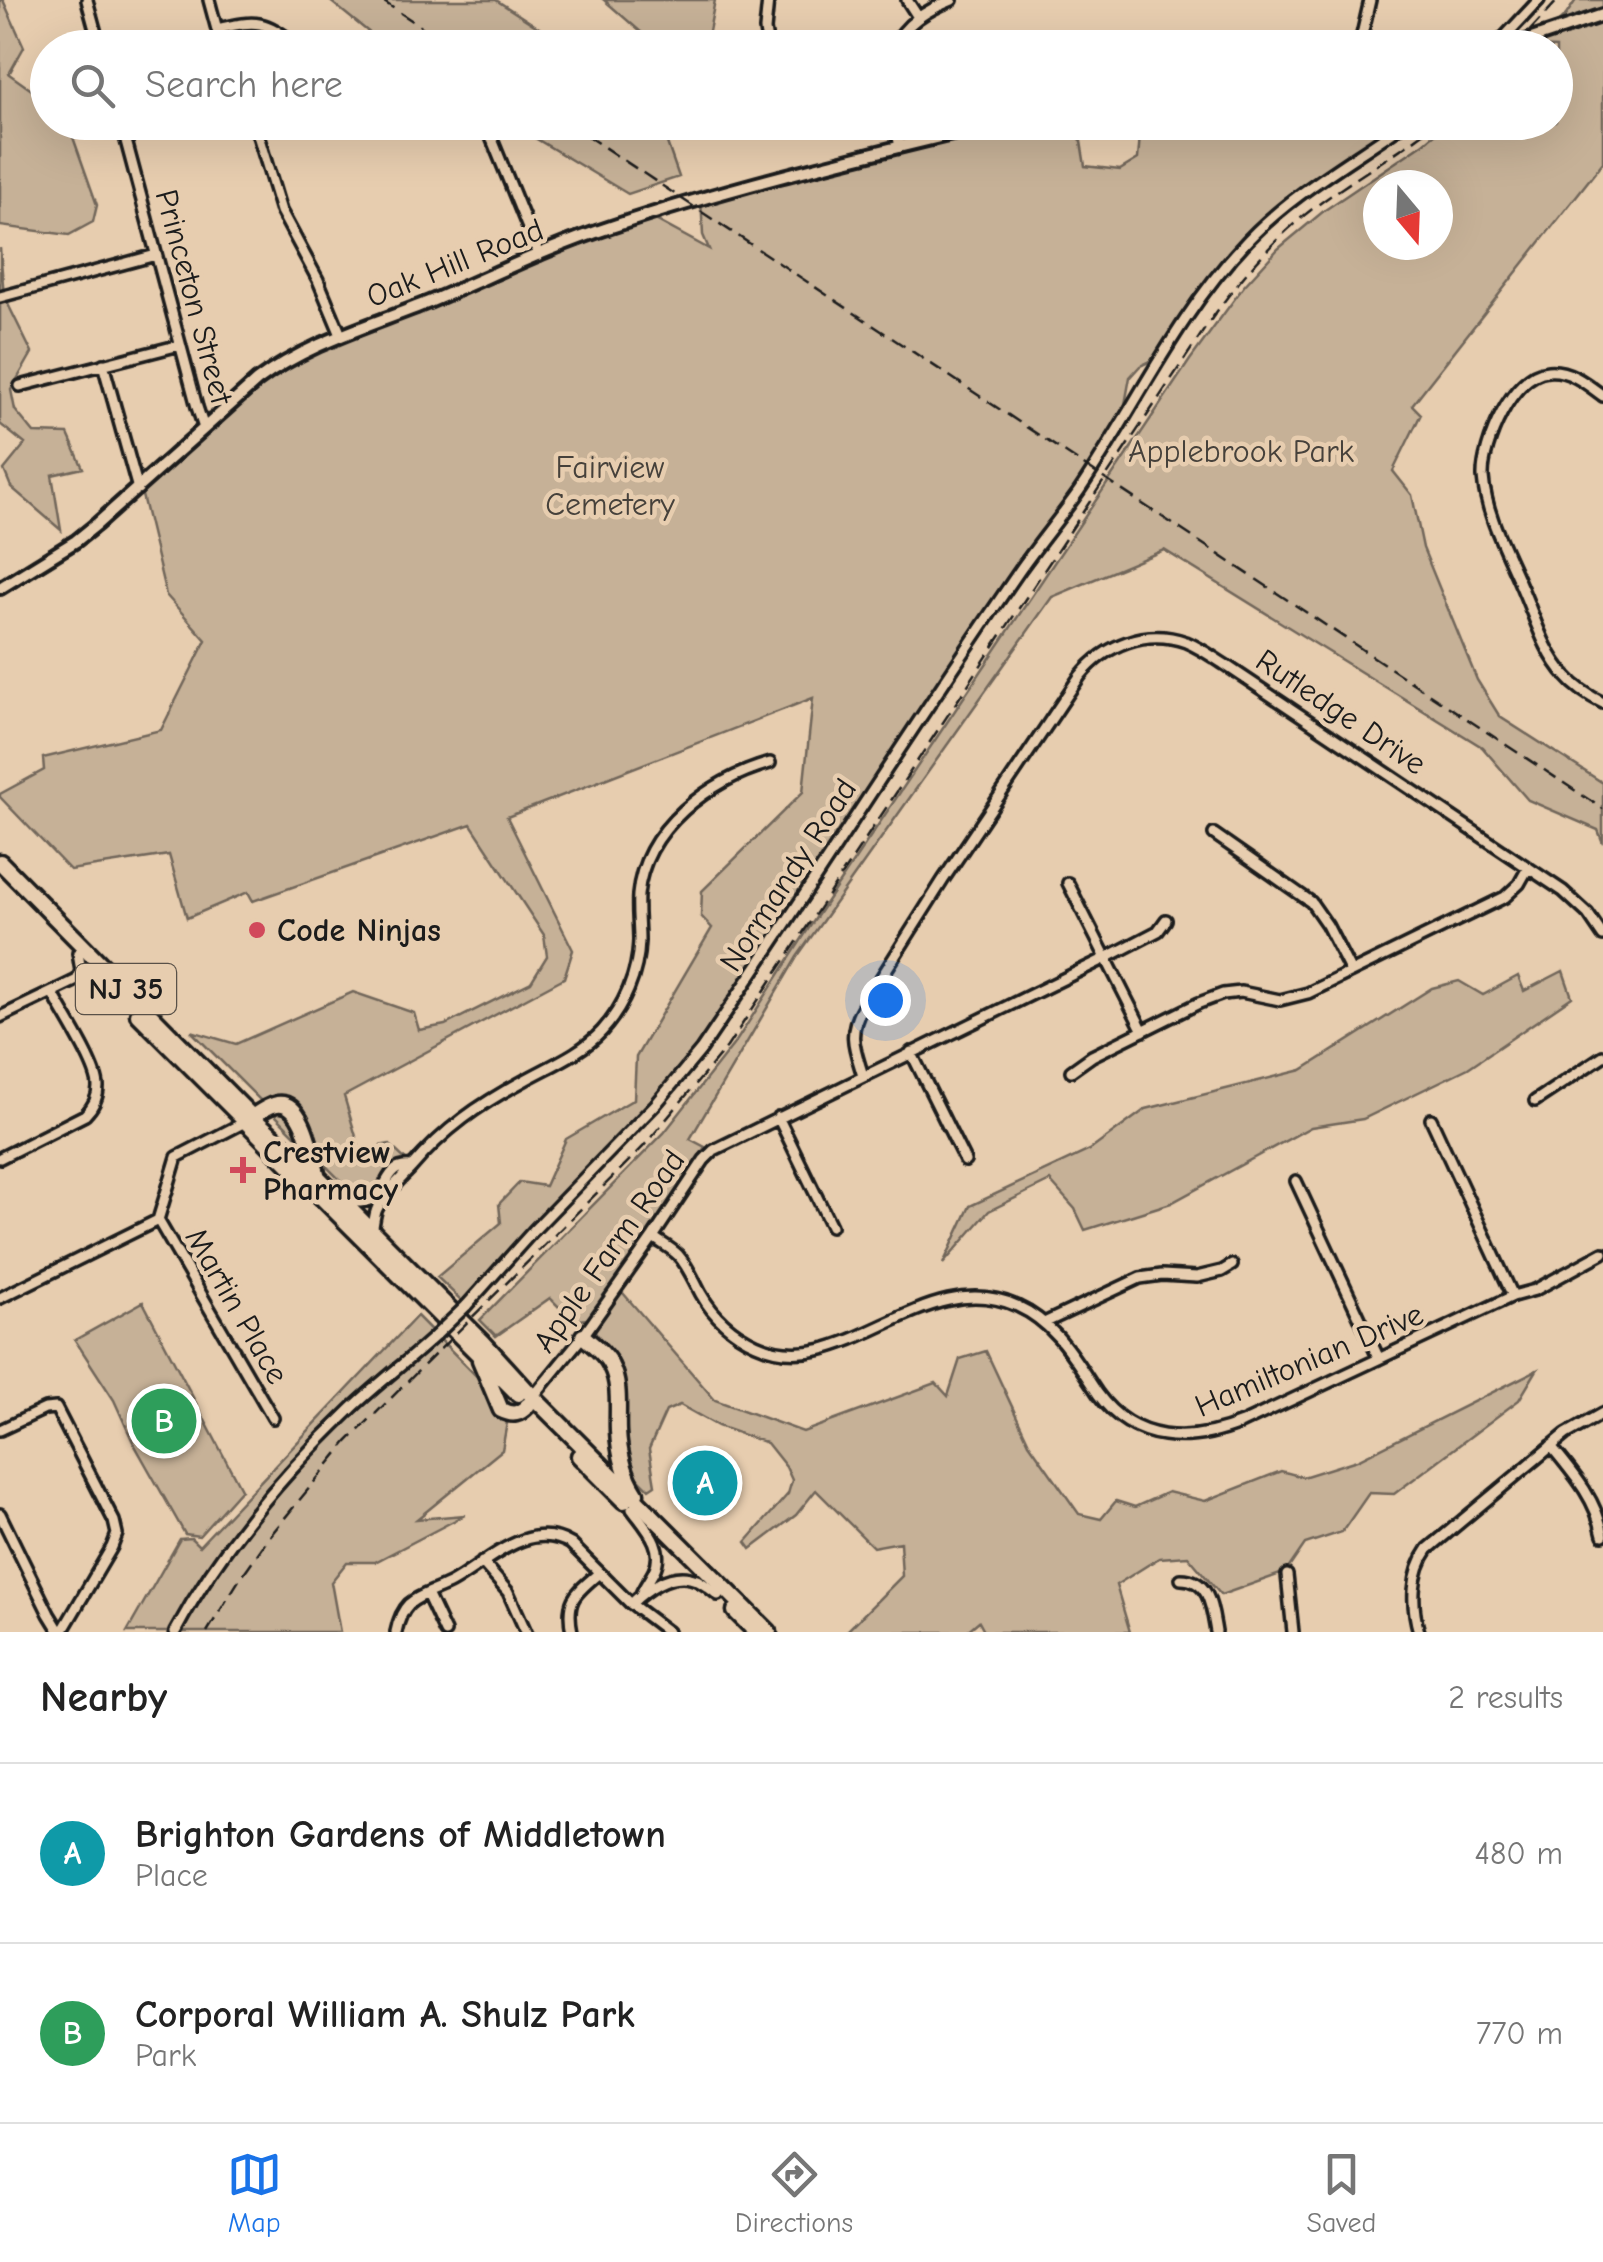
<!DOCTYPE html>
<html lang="en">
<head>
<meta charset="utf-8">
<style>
	:root { --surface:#fff; --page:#f6f6f6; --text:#222; --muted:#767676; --line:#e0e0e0; --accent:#1a73e8 }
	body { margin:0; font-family:"Comic Neue",sans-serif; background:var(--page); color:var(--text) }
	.compass { position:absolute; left:1363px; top:170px; width:90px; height:90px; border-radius:50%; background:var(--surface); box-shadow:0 10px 40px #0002; rotate:161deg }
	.you { position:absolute; left:885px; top:1000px; width:35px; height:35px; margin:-25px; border:8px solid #fff; border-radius:50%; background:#1a73e8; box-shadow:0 0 0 15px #1a73e833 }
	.badge { display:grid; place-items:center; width:65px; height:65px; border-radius:50%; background:var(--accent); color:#fff; font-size:32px; font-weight:700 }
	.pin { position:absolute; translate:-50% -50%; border:5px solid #fff; box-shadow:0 2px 10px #0006 }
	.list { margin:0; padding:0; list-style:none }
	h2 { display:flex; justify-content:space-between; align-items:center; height:130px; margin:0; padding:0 40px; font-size:42px }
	h2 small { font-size:32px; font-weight:400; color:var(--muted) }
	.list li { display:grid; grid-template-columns:65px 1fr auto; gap:30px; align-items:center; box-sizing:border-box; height:180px; padding:0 40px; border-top:2px solid var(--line) }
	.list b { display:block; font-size:38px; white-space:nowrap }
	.list p { margin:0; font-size:32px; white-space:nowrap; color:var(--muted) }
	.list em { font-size:32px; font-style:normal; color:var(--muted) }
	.icon { flex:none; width:55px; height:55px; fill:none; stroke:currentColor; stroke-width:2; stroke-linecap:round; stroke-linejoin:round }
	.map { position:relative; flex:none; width:1603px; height:1632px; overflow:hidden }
	.search { position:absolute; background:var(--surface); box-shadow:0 10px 40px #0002; left:30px; right:30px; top:30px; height:110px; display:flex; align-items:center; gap:25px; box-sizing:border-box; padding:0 35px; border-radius:55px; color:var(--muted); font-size:38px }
	.sheet { height:490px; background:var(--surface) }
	nav { display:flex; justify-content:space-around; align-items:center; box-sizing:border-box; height:140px; border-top:2px solid var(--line); background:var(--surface); font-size:28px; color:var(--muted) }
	nav a { display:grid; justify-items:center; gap:5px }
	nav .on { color:var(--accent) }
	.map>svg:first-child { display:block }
	.green { fill:#c6b197; stroke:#71665a; stroke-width:2.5; fill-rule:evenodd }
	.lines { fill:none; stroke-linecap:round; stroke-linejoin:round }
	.minor-casing { stroke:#1c1c1c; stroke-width:16 }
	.tertiary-casing { stroke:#1c1c1c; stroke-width:18 }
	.trunk-casing { stroke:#1c1c1c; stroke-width:21 }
	.minor { stroke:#e7cdaf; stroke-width:9 }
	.tertiary { stroke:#e7cdaf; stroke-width:10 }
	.trunk { stroke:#e7cdaf; stroke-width:14 }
	.rail { stroke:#1c1c1c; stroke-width:2.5; stroke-dasharray:15 8; stroke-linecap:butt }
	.minor-bridge-casing { stroke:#1c1c1c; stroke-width:16; stroke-linecap:butt }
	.minor-bridge { stroke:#e7cdaf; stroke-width:9 }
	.poi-dot { fill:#d1495b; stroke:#e7cdaf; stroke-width:4 }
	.labels { text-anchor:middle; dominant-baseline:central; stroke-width:9; stroke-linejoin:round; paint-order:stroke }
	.shield { fill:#e7cdaf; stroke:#595148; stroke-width:2.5 }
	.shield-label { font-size:30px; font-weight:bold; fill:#1c1c1c }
	.street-label { font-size:32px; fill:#1c1c1c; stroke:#e7cdaf }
	.park-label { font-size:32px; fill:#46413b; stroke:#e7cdaf }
	.poi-label { font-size:32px; font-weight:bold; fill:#1c1c1c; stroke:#e7cdaf; text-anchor:start }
</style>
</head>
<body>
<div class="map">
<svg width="1603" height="1632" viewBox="0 0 1603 1632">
	<rect width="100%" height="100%" fill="#e7cdaf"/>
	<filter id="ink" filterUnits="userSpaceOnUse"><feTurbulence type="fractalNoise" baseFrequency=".01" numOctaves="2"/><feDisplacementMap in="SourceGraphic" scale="20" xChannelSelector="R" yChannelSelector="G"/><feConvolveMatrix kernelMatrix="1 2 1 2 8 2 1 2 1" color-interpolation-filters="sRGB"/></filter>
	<g filter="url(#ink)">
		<path class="green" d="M 0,0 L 3,0 L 24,47 L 9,74 L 47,101 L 48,122 L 68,123 L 97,205 L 93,222 L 69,235 L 0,226 Z
			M 329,0 L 496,0 L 553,37 L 565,47 L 387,47 Z
			M 604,0 L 715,0 L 706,47 L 658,47 Z
			M 1576,0 L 1603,0 L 1603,162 L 1412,405 L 1421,414 L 1393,471 L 1412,495 L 1423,548 L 1477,680 L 1500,717 L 1603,783 L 1603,843 L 1598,830 L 1528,800 L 1482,747 L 1164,550 L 1052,597 L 797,957 L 690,1139 L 705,1147 L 617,1286 L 715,1400 L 803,1432 L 936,1383 L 948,1396 L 960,1359 L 986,1351 L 1029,1443 L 1079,1514 L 1101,1519 L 1116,1501 L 1135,1507 L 1168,1492 L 1205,1501 L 1281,1471 L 1303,1477 L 1357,1460 L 1537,1370 L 1519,1400 L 1394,1494 L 1369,1493 L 1342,1532 L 1305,1544 L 1286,1572 L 1221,1595 L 1188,1556 L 1159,1558 L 1116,1585 L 1130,1632 L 985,1632 L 979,1621 L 966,1632 L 846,1632 L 902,1576 L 900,1542 L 873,1547 L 816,1490 L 796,1515 L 751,1549 L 746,1542 L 788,1494 L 792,1480 L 786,1467 L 767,1443 L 718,1426 L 680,1405 L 666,1411 L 649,1449 L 655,1485 L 649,1489 L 630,1470 L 610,1352 L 586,1319 L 573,1321 L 550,1298 L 496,1336 L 480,1320 L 664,1133 L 737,1040 L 807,931 L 1190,360 L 1244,286 L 1278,249 L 1325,210 L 1424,143 L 1448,123 L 1556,122 L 1556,48 L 1532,47 L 1566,15 ZM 1378,185 L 1438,185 L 1438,245 L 1378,245 Z
			M 510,123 L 650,123 L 664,134 L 679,177 L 628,194 Z
			M 1010,123 L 1078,123 L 1085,166 L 1120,170 L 1138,159 L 1141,123 L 1398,123 L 1260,224 L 1155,359 L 1140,366 L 1130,377 L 1124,410 L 1104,446 L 1004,588 L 694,1053 C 640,1119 580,1179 520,1239 C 500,1260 484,1283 464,1303 L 437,1277 L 501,1223 L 499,1204 L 520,1182 L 545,1186 L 566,1139 L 634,1099 L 636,1057 L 712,928 L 701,916 L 702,891 L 803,792 L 813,698 L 507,817 L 573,950 L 564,978 L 344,1096 L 360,1150 L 389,1144 L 411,1165 L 383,1194 L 360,1200 L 191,1031 L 236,1044 L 353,992 L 414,1013 L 419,1030 L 445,1025 L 531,982 L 547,956 L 544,935 L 471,824 L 253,901 L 248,892 L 187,918 L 169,855 L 70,870 L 0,797 L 0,794 L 44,770 L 43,758 L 161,730 L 206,640 L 166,595 L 140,487 L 271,370 L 648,216 L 709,249 L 703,235 L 701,198 Z
			M 0,248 L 4,296 L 32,353 L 11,390 L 15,410 L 34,433 L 68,434 L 83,468 L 52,475 L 61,530 L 11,487 L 4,470 L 25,444 L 0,424 Z
			M 1563,971 L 1572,997 L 1468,1068 L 1363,1119 L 1311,1127 L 1171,1203 L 1085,1230 L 1075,1209 L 1050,1181 L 989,1211 L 943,1264 L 970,1206 L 1090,1150 L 1146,1109 L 1302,1070 L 1432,988 L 1459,981 L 1483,995 L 1518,976 L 1524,991 Z
			M 143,1302 L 241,1489 L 199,1536 L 185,1534 L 133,1442 L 114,1400 L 75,1340 Z
			M 417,1316 L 505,1405 L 508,1417 L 502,1450 L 417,1519 L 465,1515 L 375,1562 L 347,1562 L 331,1582 L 340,1632 L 127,1632 L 180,1539 L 191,1538 L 199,1546 Z"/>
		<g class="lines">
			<defs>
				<path id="minor" d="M 87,0 L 100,48
					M 209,0 L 222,48
					M 907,0 L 918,17
					M 217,29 C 263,18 264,22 302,48
					M 768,48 L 765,30 L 768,0
					M 893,48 C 905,23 927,10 952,0
					M 1359,48 L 1370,0
					M 1494,48 L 1539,0
					M 121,122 L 197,407 L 204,428
					M 254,122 L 281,211 L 318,280 L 341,335
					M 477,122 L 491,137 L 539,255
					M 895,122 L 900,147
					M 0,297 L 156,255
					M 103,364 L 138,489
					M 20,386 L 180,345
					M 1603,396 C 1587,384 1569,369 1548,371 C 1512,374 1482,445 1483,477 C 1486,517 1509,556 1524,593 C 1536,621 1545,653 1566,676 C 1576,688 1589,696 1603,703
					M 1214,834 L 1311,902 L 1327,925 L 1351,972
					M 1068,883 L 1143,1031
					M 77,980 L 81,971 L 78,953
					M 0,1017 L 77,980 L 91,979 L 108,984
					M 911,1052 L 965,1161
					M 1071,1071 L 1092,1056 L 1199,1003 L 1223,994 L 1241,992 L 1280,1000 L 1308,993 L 1505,897 L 1519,884 L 1528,868
					M 863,1076 C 855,1049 847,1034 862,1008 L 943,880 L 1080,676 C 1106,644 1146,628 1186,642 C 1201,648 1214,658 1227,666 L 1563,891 L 1588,914 L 1603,936
					M 1535,1101 L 1603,1056
					M 778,1117 L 831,1226
					M 1431,1119 L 1513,1296
					M 0,1158 L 85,1115 C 93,1107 98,1099 98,1087 C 98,1066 63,1013 52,992
					M 1296,1181 L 1379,1359
					M 342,1201 C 353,1202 365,1204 375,1197 C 390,1185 386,1164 412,1167
					M 158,1220 L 273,1418
					M 372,1231 C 374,1225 374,1215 377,1209 C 384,1194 400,1180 411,1168 C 445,1128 479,1105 525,1080 C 550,1066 582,1053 602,1031 C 624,1007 638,974 639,941 C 639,926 637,911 638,895 C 644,828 710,780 770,763
					M 653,1237 C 661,1243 671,1248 678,1255 C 688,1266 694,1281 701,1294 C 714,1317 732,1333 756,1344 C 844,1385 923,1264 1017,1306 C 1057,1324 1075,1360 1098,1394 C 1134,1444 1190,1444 1242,1423 L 1513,1296 L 1535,1290 L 1603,1253
					M 0,1298 L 158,1220 L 177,1157 L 245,1122
					M 466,1306 L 534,1230 L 656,1104 L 701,1050 C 809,891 911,728 1020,570 C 1039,543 1060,518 1079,491 C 1135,408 1178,313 1248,240 C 1294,192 1352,161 1406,122
					M 1044,1323 L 1140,1278 L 1162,1275 L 1197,1277 L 1222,1271 L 1232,1265
					M 532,1398 L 583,1336 L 653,1237 L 704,1160 L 714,1150 L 1106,958 L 1158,931 L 1166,920
					M 0,1430 L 45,1409 L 56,1408 L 114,1521 L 117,1534 L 112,1547 L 62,1632
					M 1551,1446 C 1574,1474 1596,1499 1603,1535
					M 632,1509 C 645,1527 666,1547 654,1571 C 650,1579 645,1585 641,1594
					M 0,1514 L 49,1614 L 60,1632
					M 482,1562 L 508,1592 L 526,1632
					M 1287,1575 L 1293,1632
					M 1181,1579 C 1210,1579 1212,1609 1216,1632
					M 427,1594 L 445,1632
					M 631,1604 C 645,1590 669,1573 690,1578 C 701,1580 710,1589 718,1595
					M 175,1632 C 219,1550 282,1475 350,1410 C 377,1384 408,1361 436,1335
					M 396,1632 C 398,1622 401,1612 409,1604 C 420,1594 438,1590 451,1583 C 486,1564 528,1518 571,1544 L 631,1604 L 668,1632
					M 572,1632 C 565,1599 576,1593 599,1573
					M 1419,1632 C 1411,1605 1411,1573 1428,1549 L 1566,1434 L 1603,1413"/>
				<path id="tertiary" d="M 1505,48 L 1603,15
					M 0,588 L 76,541 L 97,524 L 257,381 C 308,343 370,326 429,302 C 489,277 549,247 611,227 C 739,184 870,154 1001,122"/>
				<path id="trunk" d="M 0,862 L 252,1117 L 318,1177 L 483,1342 L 533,1397 L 769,1632
					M 138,1014 L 518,1394
					M 248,1120 C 256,1114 267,1106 277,1104 C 304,1100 312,1157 318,1177
					M 583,1336 C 593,1345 606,1354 611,1366 C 621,1385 617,1410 618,1431 C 619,1453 624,1474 636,1493
					M 480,1360 L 501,1410 C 513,1416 520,1414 528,1405
					M 579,1456 L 624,1501
					M 735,1611 L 756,1632"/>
			</defs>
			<use href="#minor" class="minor-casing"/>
			<use href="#tertiary" class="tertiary-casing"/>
			<use href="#trunk" class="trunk-casing"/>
			<use href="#minor" class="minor"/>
			<use href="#tertiary" class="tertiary"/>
			<use href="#trunk" class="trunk"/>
			<path class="rail" d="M 381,0 L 453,48
				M 1514,48 L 1558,0
				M 566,122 L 1603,809
				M 207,1632 L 239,1580 L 270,1536 L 347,1442 L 643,1147 L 727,1047 L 1208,324 C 1237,282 1270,242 1311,210 C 1352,179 1397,154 1438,122"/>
			<defs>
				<path id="minor-bridge" d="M 436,1335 L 466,1306"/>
			</defs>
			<use href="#minor-bridge" class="minor-bridge-casing"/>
			<use href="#minor-bridge" class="minor-bridge"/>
		</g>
	</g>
	<g class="poi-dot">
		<circle cx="257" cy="930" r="10"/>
		<path d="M238 1155h10v10h10v10h-10v10h-10v-10h-10v-10h10z"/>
	</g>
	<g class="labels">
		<rect class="shield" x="76" y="964" width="100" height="50" rx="8"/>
		<g class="shield-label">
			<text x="126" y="989">NJ 35</text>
		</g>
		<g class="street-label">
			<text transform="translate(455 263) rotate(-22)">Oak Hill Road</text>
			<text transform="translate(194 297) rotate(75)">Princeton Street</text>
			<text transform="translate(1341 712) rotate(34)">Rutledge Drive</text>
			<text transform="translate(788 875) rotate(-57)">Normandy Road</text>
			<text transform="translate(609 1251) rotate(-55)">Apple Farm Road</text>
			<text transform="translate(237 1306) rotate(60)">Martin Place</text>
			<text transform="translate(1309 1360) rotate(-23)">Hamiltonian Drive</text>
		</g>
		<g class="park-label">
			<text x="1241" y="451">Applebrook Park</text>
			<text x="610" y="467">Fairview<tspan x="610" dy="37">Cemetery</tspan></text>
		</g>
		<g class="poi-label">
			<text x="277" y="930">Code Ninjas</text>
			<text x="263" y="1152">Crestview<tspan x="263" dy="37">Pharmacy</tspan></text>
		</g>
	</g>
</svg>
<svg class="compass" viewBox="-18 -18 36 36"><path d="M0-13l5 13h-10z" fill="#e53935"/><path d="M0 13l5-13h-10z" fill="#767676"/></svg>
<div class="you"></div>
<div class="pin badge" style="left:705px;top:1483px;background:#0f9aa8">A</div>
<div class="pin badge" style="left:164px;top:1421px;background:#2e9e5b">B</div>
<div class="search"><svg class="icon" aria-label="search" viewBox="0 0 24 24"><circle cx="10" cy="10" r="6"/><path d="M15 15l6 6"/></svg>Search here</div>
</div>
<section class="sheet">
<h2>Nearby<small>2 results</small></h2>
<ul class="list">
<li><span class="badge" style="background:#0f9aa8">A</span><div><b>Brighton Gardens of Middletown</b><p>Place</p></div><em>480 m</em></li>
<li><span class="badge" style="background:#2e9e5b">B</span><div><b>Corporal William A. Shulz Park</b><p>Park</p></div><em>770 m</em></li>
</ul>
</section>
<nav>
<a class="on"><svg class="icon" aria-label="map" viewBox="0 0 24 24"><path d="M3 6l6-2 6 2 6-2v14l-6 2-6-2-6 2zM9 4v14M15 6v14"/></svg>Map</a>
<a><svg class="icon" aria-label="directions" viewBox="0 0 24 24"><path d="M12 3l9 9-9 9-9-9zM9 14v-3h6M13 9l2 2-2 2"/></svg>Directions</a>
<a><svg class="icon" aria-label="saved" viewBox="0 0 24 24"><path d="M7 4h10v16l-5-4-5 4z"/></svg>Saved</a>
</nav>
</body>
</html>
